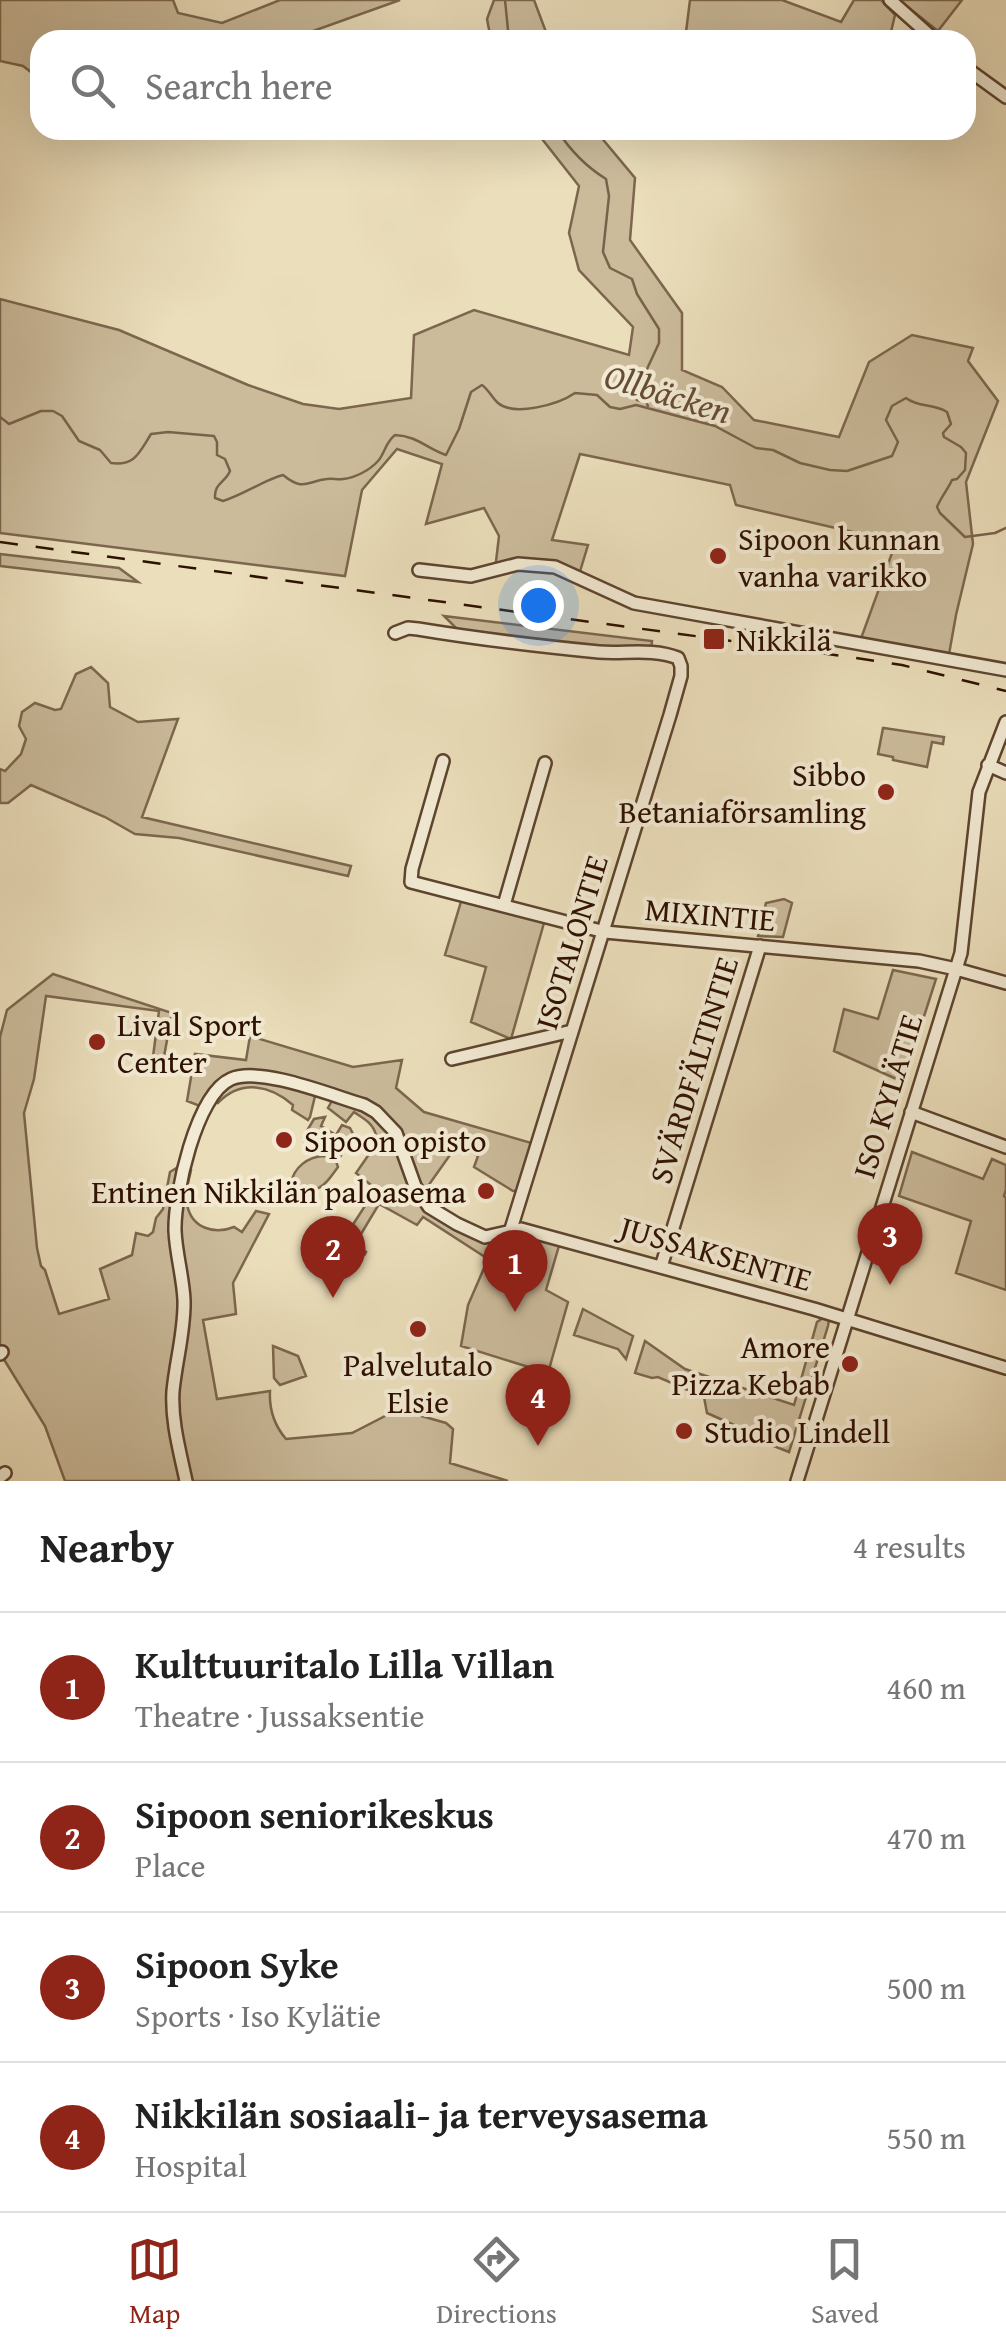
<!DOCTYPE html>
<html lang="en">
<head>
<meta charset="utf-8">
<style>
	:root { --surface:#fff; --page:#f2f2f2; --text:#222; --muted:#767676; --line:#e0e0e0; --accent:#8f2418 }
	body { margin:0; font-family:"Gentium Book Plus",serif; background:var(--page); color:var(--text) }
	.you { position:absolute; left:538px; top:605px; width:35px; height:35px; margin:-25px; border:8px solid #fff; border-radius:50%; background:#1a73e8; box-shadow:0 0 0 15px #1a73e833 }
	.badge { display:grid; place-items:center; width:65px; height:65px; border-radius:50%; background:var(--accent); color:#fff; font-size:32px; font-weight:700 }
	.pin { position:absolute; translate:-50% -82px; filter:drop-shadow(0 2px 5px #0008) }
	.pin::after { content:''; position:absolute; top:52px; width:35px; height:30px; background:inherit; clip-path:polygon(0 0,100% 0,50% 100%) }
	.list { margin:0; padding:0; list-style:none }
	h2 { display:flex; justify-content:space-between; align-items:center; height:130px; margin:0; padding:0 40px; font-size:42px }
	h2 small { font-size:32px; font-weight:400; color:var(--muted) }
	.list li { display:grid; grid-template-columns:65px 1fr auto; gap:30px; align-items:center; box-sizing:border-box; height:150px; padding:0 40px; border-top:2px solid var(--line) }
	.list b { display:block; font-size:38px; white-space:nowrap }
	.list p { margin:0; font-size:32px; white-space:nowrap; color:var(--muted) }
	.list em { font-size:32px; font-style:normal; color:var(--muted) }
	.icon { flex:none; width:55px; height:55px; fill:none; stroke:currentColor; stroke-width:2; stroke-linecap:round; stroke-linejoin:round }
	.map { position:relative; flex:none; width:1006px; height:1481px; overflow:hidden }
	.search { position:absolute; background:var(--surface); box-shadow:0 10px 40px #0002; left:30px; right:30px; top:30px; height:110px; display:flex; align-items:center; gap:25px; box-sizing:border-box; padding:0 35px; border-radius:30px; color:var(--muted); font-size:38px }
	.sheet { height:730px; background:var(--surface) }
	nav { display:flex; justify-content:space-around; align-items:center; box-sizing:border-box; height:140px; border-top:2px solid var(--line); background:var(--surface); font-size:28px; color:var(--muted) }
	nav a { display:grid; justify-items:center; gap:5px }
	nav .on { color:var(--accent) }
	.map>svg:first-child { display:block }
	.green { fill:#cbbb9b; stroke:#7c664e; stroke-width:2.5 }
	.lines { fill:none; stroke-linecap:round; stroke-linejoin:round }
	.stream { stroke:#79624a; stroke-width:2.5 }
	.minor-casing { stroke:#5d442f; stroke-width:16 }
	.minor { stroke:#f2ead3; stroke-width:11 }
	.rail { stroke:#2e1000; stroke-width:2.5; stroke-dasharray:18 18; stroke-linecap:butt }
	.poi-dot { fill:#8f2418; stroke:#f2ead3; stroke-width:4 }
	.labels { text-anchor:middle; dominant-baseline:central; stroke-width:8; stroke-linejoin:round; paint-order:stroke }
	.poi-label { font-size:32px; fill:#2e1000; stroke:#f2ead3; text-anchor:start }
	.street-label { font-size:32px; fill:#2e1000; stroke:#f2ead3 }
	.water-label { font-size:35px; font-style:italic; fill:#664d37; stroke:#f2ead3 }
</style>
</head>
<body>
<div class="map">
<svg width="1006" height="1481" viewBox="0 0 1006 1481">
	<rect width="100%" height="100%" fill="#ebdebb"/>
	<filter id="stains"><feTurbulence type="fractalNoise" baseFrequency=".002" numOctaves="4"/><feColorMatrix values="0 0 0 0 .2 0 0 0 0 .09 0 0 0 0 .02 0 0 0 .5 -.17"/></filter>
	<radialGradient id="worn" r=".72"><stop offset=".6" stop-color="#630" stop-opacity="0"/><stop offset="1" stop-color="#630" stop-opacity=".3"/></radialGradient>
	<path class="green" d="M 0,0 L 173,0 L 178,13 L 222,23 L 280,0 L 400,0 L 288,40 L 40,40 L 40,79 L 23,66 L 0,61 Z
		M 494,0 L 534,0 L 549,40 L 491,40 L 487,19 Z
		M 690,0 L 782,0 L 841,22 L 854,0 L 881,0 L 895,15 L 889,40 L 685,40 Z
		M 899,0 L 962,0 L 938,31 Z
		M 535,130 L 595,130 L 635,178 L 630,240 L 682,313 L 682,370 L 722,387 L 754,420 L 839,437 L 869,362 L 912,335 L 973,348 L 968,361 L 998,401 L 966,482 L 973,544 L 956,615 L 948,660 L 859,644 L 896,542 L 736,505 L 730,485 L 580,454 L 552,540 L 588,545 L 578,578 L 555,567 L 495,570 L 499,536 L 484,508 L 426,524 L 442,464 L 397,449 L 362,490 L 345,576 L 0,533 L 0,299 L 119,330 L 248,385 L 303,404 L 339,409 L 411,398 L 414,335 L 474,310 L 629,355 L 633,327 L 579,270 L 569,233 L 579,186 Z
		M 0,554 L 119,568 L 138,582 L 0,566 Z
		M 444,616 L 652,641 L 651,649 L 605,649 L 459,631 Z
		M 91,667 L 108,683 L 110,707 L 138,722 L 178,719 L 142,817 L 351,866 L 348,876 L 179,838 L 135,834 L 105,817 L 31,785 L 8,803 L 0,803 L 0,769 L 5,771 L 21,754 L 26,739 L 19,726 L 22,712 L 35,703 L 55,710 L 61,709 L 76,674 Z
		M 883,728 L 884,728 L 944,737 L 943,744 L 932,742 L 927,767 L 893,760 L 893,757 L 878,754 Z
		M 463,895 L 546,916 L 511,1039 L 471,1022 L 486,967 L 445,955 Z
		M 784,899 L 792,903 L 783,937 L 758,936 L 766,903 Z
		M 893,970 L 936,979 L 903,1082 L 834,1051 L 844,1009 L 878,1019 Z
		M 53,974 L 172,1013 L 161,1073 L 151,1072 L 159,1011 L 46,996 L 34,1079 L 24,1113 L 37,1248 L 41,1266 L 45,1270 L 59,1314 L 109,1299 L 100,1269 L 132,1255 L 136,1233 L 148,1236 L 153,1232 L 156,1218 L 163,1209 L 170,1172 L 178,1167 L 191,1170 C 189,1181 184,1193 187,1204 C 191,1228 214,1235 234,1227 L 242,1232 L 256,1211 L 269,1214 L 233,1283 L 236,1314 L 203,1320 L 217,1399 L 270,1391 C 269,1409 274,1425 286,1439 L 352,1433 L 391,1413 L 418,1415 L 446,1423 L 453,1429 L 450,1463 L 508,1481 L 65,1481 L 45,1426 L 0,1353 L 0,1037 L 7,1010 Z
		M 250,1036 L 353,1067 L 402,1060 L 396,1088 L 424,1112 L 535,1144 L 524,1190 L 513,1191 L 474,1167 L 478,1156 L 457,1145 L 428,1186 L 436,1197 L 429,1207 L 485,1237 L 511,1229 L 561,1239 L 546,1290 L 568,1302 L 548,1373 L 461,1346 L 468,1305 L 488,1259 L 423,1217 L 417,1225 L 379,1204 L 355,1244 L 366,1252 L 365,1254 L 361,1251 L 350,1251 L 343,1261 L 339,1246 L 376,1189 L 356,1173 L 372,1150 L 381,1154 L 389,1143 L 376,1135 C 373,1123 364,1119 354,1112 L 346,1122 L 328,1108 L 334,1097 L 316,1092 L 310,1117 L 308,1120 L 292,1110 L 293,1105 C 270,1085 241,1079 218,1103 L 212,1097 L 205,1108 L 187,1101 L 195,1054 L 246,1060 Z
		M 325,1117 L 321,1126 L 336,1135 L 342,1125 L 350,1128 L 353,1134 L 340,1157 L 305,1148 L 305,1134 L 314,1119 Z
		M 912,1152 L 983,1179 L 992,1159 L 1006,1165 L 1006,1190 L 1004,1196 L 1006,1198 L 1006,1290 L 956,1273 L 971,1221 L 899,1196 Z
		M 323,1156 L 335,1158 L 338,1167 C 323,1188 316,1197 291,1183 C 294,1167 308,1157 323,1156 Z
		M 583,1309 L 633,1336 L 626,1359 L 618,1349 L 574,1335 Z
		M 823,1318 L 829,1320 L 828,1326 L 789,1452 L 740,1433 L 741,1428 L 707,1413 L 704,1397 L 658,1377 L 652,1378 L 635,1373 L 645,1341 L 685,1369 L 794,1405 L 817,1322 Z
		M 273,1346 L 298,1356 L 306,1376 L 280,1385 L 274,1378 Z"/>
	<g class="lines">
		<path class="stream" d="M 505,0 L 509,40
			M 557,130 C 570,150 585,166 606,179 L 609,196 L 603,252 L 610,268 L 632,279 L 637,294 L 659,329 L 659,343 L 635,395 L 637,400 L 646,402 L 648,406
			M 0,417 L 9,424 L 41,411 L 53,411 L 62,416 L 79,441 L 100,450 L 111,463 C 135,466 139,453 151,434 L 168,432 L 214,436 L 217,442 L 217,455 L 225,459 L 230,471 C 225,483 214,483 215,498 L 223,501 C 243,495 266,479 283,475 C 304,492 307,481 327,479 C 332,478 338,480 343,479 C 355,478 370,470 378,461 C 385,453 385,443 395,435 C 418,436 427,449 446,455 L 459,429 L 471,392 L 482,385 C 489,390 492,398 498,403 C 515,417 559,404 575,393 L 597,395 L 610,407 L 620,409 L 636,405 L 715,426 L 756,448 L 773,450 L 800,463 L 830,470 L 847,471 L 892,456 L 898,442 L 886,420 L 892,406 L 906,398 C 919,408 933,403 947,412 L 951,424 L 943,433 L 944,437 L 961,447 L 966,453 L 965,470 L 957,479 L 952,480 C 948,489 941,497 937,507 L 940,513 L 965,537 L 995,533 L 1006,528"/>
		<defs>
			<path id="minor" d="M 890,0 L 935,40
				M 966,68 L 1006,97
				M 419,570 L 471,576 L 518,564 L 555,567 L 634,603 L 1006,670
				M 395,633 L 408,628 L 418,629 C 478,639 538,646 599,652 C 625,654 653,648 678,658 L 681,666 L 681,676 L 670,715 L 511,1229
				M 443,761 L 412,869 L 411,882 L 605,932 L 919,961 L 956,969 L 1006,983
				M 988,765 L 1006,773
				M 504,905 L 545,763
				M 452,1059 L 572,1031
				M 911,1112 L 1006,1147
				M 661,1267 L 760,946
				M 0,1354 L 2,1352
				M 0,1477 L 5,1473
				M 186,1481 C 180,1452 171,1421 173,1391 C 176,1360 185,1330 184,1300 C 183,1277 176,1254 175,1231 C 174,1196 196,1094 231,1079 C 260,1066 333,1096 364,1105 L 376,1112 L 396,1133 L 415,1186 L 429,1207 L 457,1224 L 485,1237 L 521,1229 L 814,1309 L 1006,1368
				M 797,1481 L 961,953 L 979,792 L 1006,722"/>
		</defs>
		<use href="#minor" class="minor-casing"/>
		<use href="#minor" class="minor"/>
		<path class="rail" d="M 0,542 L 850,657 L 902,665 L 1006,691"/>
	</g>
	<g class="poi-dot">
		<circle cx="718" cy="556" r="10"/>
		<rect x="702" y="627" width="24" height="24" rx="5"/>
		<circle cx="886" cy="792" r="10"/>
		<circle cx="97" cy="1042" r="10"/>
		<circle cx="284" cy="1140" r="10"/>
		<circle cx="486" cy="1191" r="10"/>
		<circle cx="418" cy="1329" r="10"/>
		<circle cx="850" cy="1364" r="10"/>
		<circle cx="684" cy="1431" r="10"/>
	</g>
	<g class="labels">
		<g class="poi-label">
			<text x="738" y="538">Sipoon kunnan<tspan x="738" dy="37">vanha varikko</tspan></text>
			<text x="736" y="639">Nikkilä</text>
			<text x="866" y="774" text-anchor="end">Sibbo<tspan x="866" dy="37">Betaniaförsamling</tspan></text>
			<text x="117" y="1024">Lival Sport<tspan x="117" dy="37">Center</tspan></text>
			<text x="304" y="1140">Sipoon opisto</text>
			<text x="466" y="1191" text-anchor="end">Entinen Nikkilän paloasema</text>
			<text x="830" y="1346" text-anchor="end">Amore<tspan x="830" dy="37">Pizza Kebab</tspan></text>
			<text x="418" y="1364" text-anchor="middle">Palvelutalo<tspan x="418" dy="37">Elsie</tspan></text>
			<text x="704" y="1431">Studio Lindell</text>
		</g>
		<g class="street-label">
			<text transform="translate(710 914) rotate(5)">MIXINTIE</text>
			<text transform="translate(571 942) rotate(-73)">ISOTALONTIE</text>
			<text transform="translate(693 1070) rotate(-73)">SVÄRDFÄLTINTIE</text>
			<text transform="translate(887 1096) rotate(-73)">ISO KYLÄTIE</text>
			<text transform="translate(716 1253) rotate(16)">JUSSAKSENTIE</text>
		</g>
		<g class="water-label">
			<text transform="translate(668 393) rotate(17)">Ollbäcken</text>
		</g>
	</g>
	<rect width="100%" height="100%" filter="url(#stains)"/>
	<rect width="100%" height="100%" fill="url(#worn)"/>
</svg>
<div class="you"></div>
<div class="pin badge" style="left:515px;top:1312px">1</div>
<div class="pin badge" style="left:333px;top:1298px">2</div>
<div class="pin badge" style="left:890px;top:1285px">3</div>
<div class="pin badge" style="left:538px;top:1446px">4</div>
<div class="search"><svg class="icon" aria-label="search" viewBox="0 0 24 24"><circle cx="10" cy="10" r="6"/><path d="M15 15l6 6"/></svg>Search here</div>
</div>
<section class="sheet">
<h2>Nearby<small>4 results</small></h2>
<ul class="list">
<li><span class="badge">1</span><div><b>Kulttuuritalo Lilla Villan</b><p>Theatre · Jussaksentie</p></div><em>460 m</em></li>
<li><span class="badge">2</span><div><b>Sipoon seniorikeskus</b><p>Place</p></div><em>470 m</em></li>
<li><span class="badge">3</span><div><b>Sipoon Syke</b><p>Sports · Iso Kylätie</p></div><em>500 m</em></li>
<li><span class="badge">4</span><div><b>Nikkilän sosiaali- ja terveysasema</b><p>Hospital</p></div><em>550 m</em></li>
</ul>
</section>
<nav>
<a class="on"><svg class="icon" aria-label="map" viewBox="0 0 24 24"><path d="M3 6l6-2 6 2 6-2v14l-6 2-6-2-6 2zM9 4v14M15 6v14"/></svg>Map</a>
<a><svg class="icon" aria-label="directions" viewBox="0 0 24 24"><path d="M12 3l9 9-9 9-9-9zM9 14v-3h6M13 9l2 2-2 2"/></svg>Directions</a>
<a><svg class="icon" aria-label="saved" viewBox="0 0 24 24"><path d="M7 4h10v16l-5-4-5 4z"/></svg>Saved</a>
</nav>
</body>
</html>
